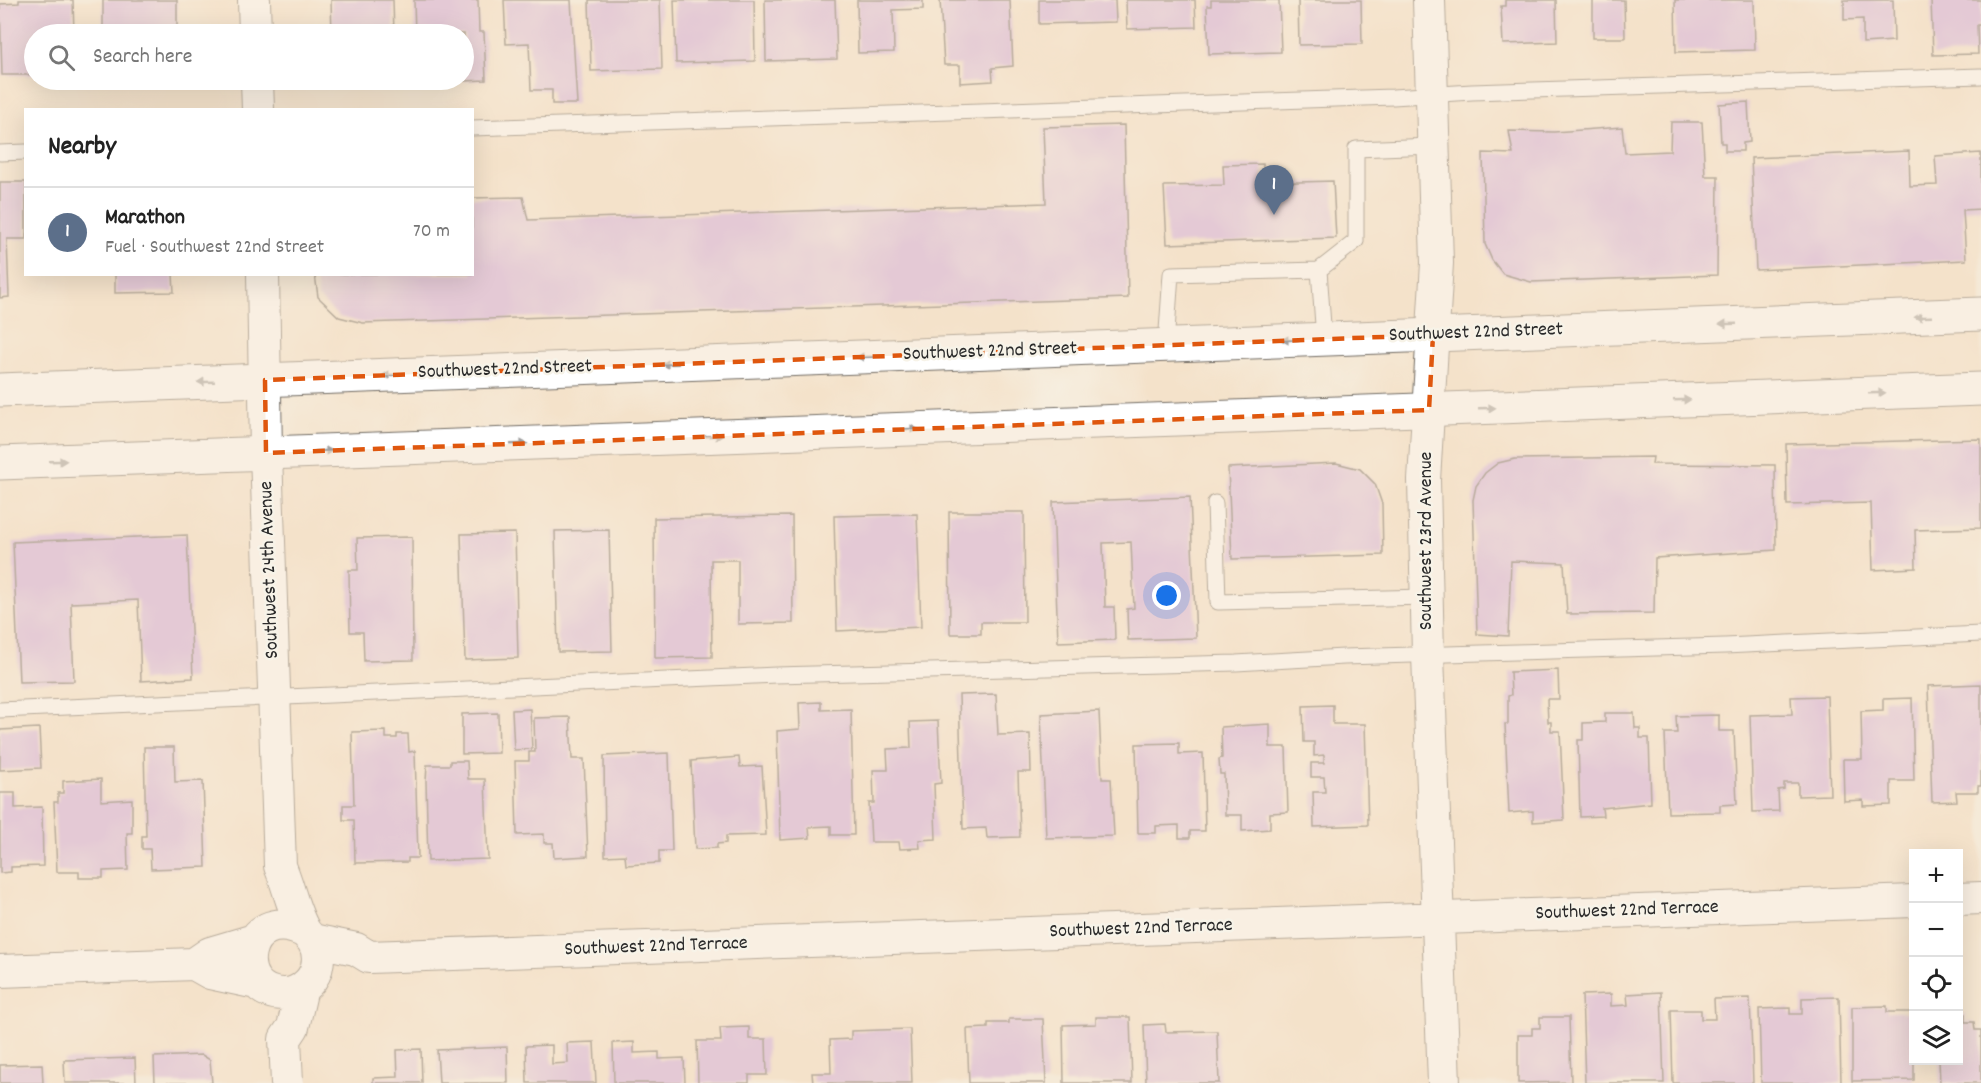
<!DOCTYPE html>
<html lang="en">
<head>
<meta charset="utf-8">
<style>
	:root { --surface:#fff; --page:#f2f2f2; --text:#222; --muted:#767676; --line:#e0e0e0; --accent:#0f766e }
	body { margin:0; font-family:Dekko,sans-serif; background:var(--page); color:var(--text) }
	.controls { position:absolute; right:18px; bottom:18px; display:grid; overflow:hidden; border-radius:0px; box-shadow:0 6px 24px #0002 }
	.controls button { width:54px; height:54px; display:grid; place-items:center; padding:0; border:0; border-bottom:2px solid var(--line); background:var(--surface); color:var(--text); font:30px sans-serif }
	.you { position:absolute; left:1167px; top:596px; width:21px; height:21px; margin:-15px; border:4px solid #fff; border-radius:50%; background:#1a73e8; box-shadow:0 0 0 9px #1a73e833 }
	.badge { display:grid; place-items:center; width:39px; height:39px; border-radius:50%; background:var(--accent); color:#fff; font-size:20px; font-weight:700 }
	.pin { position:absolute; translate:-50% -50px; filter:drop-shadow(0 2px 3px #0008) }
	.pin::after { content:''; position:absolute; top:32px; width:21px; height:18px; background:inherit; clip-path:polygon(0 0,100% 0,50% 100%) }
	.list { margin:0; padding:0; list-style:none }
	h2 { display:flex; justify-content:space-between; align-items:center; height:78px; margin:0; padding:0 24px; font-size:26px }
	h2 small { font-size:20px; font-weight:400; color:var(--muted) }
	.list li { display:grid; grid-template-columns:39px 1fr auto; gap:18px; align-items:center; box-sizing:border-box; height:90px; padding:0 24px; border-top:2px solid var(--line) }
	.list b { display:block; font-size:22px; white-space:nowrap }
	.list p { margin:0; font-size:20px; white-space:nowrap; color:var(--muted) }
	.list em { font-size:20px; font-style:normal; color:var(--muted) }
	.icon { flex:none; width:33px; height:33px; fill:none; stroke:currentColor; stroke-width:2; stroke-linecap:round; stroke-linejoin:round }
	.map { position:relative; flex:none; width:1981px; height:1083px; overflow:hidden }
	.search { position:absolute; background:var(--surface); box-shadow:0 6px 24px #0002; left:24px; top:24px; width:450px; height:66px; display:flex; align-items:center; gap:15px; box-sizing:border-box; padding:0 21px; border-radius:33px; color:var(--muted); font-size:22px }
	.panel { position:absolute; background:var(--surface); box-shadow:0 6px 24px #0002; left:24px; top:108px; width:450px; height:168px; border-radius:0px }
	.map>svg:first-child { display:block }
	.building { fill:#d0abe2 }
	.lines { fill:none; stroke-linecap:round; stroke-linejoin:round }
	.service-casing { stroke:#716b63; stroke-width:17 }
	.minor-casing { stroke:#716b63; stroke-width:34 }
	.secondary-casing { stroke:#716b63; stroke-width:35 }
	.service { stroke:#fff; stroke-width:15 }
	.minor { stroke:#fff; stroke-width:32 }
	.secondary { stroke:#fff; stroke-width:33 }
	.oneway { fill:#a0a0a0 }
	.marked { fill:none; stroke:#df570e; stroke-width:4.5; stroke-dasharray:12 8; stroke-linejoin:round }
	.labels { text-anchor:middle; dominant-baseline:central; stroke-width:5; stroke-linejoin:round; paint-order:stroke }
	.street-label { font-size:20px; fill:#2b2b2b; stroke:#f7f3e8 }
</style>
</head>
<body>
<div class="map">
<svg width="1981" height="1083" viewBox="0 0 1981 1083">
	<rect width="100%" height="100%" fill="#f7f3e8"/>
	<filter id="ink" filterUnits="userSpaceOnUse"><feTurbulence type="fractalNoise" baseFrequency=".0167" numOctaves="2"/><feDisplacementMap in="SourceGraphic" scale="12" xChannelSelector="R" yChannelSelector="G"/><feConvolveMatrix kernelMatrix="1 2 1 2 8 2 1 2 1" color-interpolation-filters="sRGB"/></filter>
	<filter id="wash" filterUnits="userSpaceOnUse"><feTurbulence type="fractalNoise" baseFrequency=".008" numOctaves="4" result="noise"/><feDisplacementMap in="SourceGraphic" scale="24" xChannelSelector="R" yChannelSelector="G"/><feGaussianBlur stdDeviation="1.35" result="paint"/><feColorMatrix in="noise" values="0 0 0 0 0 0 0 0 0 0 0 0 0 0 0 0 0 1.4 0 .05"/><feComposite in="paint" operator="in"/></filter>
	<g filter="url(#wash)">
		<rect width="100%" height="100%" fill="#f4e2ca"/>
		<g id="blocks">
			<path class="building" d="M 19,0 L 73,0 L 74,34 L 34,34 L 34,75 L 2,75 L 0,4 L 19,3 Z
				M 103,0 L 177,0 L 177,34 L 103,34 Z
				M 331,0 L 393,0 L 394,34 L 332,34 Z
				M 414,0 L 478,0 L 479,32 L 484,32 L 486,80 L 464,81 L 464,34 L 415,34 Z
				M 504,0 L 571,0 L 577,104 L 552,104 L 552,90 L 531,90 L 529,43 L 506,44 Z
				M 589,0 L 660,0 L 662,69 L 591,71 Z
				M 674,0 L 754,0 L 755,61 L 676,63 Z
				M 765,0 L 835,0 L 837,59 L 766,61 Z
				M 857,0 L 923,0 L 923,9 L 893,10 L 894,52 L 858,53 Z
				M 940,0 L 1010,0 L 1013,66 L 992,68 L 993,81 L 960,83 L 960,65 L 944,65 Z
				M 1039,0 L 1115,0 L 1116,22 L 1039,24 Z
				M 1126,0 L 1195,0 L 1196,27 L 1127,29 Z
				M 1211,0 L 1279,0 L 1281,52 L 1209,54 L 1207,6 L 1211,6 Z
				M 1298,0 L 1361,0 L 1362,44 L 1299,45 Z
				M 1505,0 L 1556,0 L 1557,42 L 1503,44 L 1501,6 L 1505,6 Z
				M 1593,0 L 1624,0 L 1625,38 L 1593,38 Z
				M 1675,0 L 1754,0 L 1755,50 L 1676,52 Z
				M 1844,0 L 1893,0 L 1894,41 L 1863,43 L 1863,19 L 1844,20 Z
				M 1931,0 L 1981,0 L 1981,25 L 1977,25 L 1978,54 L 1933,55 Z
				M 1748,102 L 1750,142 L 1743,143 L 1743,151 L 1725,151 L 1725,143 L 1721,143 L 1719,104 Z
				M 1671,122 L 1702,122 L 1705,176 L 1718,176 L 1717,275 L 1531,282 L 1503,274 L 1492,260 L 1485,244 L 1483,153 L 1513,154 L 1509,131 L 1554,132 L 1622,127 L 1625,153 L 1670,151 Z
				M 1124,125 L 1128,298 L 363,323 L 339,317 L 318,297 L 315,274 L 472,274 L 472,198 L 523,197 L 528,220 L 1046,203 L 1043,127 Z
				M 1909,151 L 1910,186 L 1937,185 L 1935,156 L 1981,153 L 1981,209 L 1963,210 L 1966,260 L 1756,270 L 1751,158 Z
				M 1263,164 L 1263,183 L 1333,181 L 1336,238 L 1167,244 L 1164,186 L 1224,185 L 1223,165 Z
				M 0,182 L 26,182 L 26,239 L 7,239 L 9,297 L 0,298 Z
				M 115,274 L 173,274 L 174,292 L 115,293 Z
				M 1981,439 L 1981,528 L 1915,530 L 1916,568 L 1873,570 L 1871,503 L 1787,505 L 1786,444 Z
				M 1653,457 L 1652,464 L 1775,465 L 1776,550 L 1655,558 L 1654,613 L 1567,614 L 1564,563 L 1511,561 L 1508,636 L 1477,634 L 1473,500 L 1476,486 L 1485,473 L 1498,463 L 1515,459 Z
				M 1336,463 L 1360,469 L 1375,484 L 1382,504 L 1383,555 L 1232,559 L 1228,468 Z
				M 1190,497 L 1196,638 L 1128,640 L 1127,609 L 1134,608 L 1131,542 L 1103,543 L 1105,607 L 1114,607 L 1115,640 L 1058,642 L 1053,502 Z
				M 949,512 L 1024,512 L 1025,622 L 981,622 L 981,634 L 950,634 Z
				M 917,514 L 921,627 L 837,631 L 834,516 Z
				M 792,516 L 793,623 L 738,624 L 738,560 L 711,560 L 712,657 L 655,658 L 654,518 Z
				M 609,530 L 612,651 L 558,652 L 555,531 Z
				M 515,533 L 518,658 L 465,660 L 461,534 Z
				M 187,535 L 193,678 L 141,681 L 138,600 L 71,603 L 74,681 L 19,682 L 13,542 Z
				M 412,537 L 413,660 L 364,661 L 363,632 L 350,632 L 349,570 L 358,570 L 357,538 Z
				M 1558,670 L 1559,699 L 1547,699 L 1548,722 L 1551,722 L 1551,731 L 1560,731 L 1564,820 L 1533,822 L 1533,811 L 1509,813 L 1505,724 L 1508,724 L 1508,696 L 1511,695 L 1510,672 Z
				M 1981,684 L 1981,786 L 1978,786 L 1978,792 L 1956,792 L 1957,801 L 1932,802 L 1928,686 Z
				M 996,694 L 998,735 L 1030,734 L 1031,772 L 1018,772 L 1020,837 L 987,838 L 986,828 L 963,829 L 959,695 Z
				M 1827,696 L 1830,795 L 1798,796 L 1798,783 L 1784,783 L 1784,789 L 1778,790 L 1779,811 L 1753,812 L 1750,715 L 1792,714 L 1791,697 Z
				M 1912,698 L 1914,781 L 1891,781 L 1891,805 L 1863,806 L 1863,800 L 1844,801 L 1843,759 L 1862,759 L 1861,711 L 1883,710 L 1883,699 Z
				M 821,702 L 821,710 L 851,709 L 854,835 L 831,835 L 831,826 L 809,827 L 810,838 L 780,840 L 777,731 L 800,729 L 799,703 Z
				M 1333,705 L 1333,724 L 1365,724 L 1368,825 L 1314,827 L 1313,792 L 1325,792 L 1324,777 L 1311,777 L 1311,763 L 1324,763 L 1324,755 L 1314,756 L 1314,742 L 1304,742 L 1303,706 Z
				M 530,709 L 532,749 L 514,750 L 512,710 Z
				M 1099,711 L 1102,779 L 1111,779 L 1114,836 L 1046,838 L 1041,714 Z
				M 498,713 L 499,753 L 462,754 L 462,714 Z
				M 1605,713 L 1634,713 L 1635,728 L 1640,728 L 1640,738 L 1649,738 L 1651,803 L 1602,808 L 1603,816 L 1580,817 L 1578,740 L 1583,740 L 1583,723 L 1605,722 Z
				M 1719,715 L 1719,731 L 1734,731 L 1737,804 L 1720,805 L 1720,812 L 1668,813 L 1665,733 L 1677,733 L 1676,716 Z
				M 570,717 L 572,759 L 584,759 L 588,856 L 554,858 L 553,843 L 544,843 L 544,834 L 517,835 L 515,761 L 529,761 L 529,752 L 535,752 L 534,718 Z
				M 938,721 L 941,783 L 934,784 L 936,839 L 919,840 L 920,848 L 900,849 L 899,842 L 871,842 L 869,803 L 874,803 L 873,770 L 888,770 L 887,749 L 911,748 L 910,722 Z
				M 1270,724 L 1270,747 L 1286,747 L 1288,812 L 1270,813 L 1270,829 L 1242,831 L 1242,815 L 1225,815 L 1224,774 L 1220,774 L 1219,759 L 1222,758 L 1221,727 Z
				M 39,728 L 41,768 L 0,770 L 0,730 Z
				M 386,731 L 386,738 L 397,738 L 397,734 L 408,734 L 409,752 L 415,751 L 418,858 L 408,858 L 408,862 L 355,863 L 354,820 L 343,820 L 343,805 L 354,805 L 352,732 Z
				M 1179,743 L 1179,754 L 1203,753 L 1205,831 L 1190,831 L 1190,838 L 1179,838 L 1179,825 L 1156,826 L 1156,833 L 1138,833 L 1136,744 Z
				M 144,747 L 174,747 L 175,782 L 203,781 L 206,867 L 151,869 L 150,849 L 142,849 L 142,836 L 146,836 Z
				M 669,753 L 672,851 L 659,851 L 659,863 L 626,865 L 625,855 L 605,856 L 604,756 Z
				M 739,757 L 740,767 L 762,766 L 766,835 L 726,836 L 726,843 L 717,844 L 717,848 L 695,849 L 691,761 Z
				M 450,761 L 467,761 L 468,779 L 485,779 L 488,859 L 428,861 L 426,781 L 427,765 L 450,765 Z
				M 101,779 L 101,801 L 132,799 L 132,833 L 127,833 L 128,870 L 103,871 L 103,878 L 79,878 L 79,872 L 57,872 L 54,802 L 58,802 L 58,793 L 63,793 L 63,781 Z
				M 0,793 L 15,793 L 15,808 L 42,807 L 43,866 L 11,867 L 11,872 L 0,873 Z
				M 1661,992 L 1664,1083 L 1585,1083 L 1582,995 L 1611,994 L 1611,1006 L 1628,1005 L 1627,994 Z
				M 1839,997 L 1841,1083 L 1761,1083 L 1759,1009 L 1790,1008 L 1790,1014 L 1802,1014 L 1802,998 Z
				M 1750,998 L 1753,1083 L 1673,1083 L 1671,1010 L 1701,1010 L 1701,1019 L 1715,1019 L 1714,999 Z
				M 1887,1006 L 1887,1012 L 1914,1012 L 1914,1080 L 1852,1081 L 1852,1007 Z
				M 1958,1014 L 1965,1014 L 1965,1022 L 1974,1022 L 1975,1030 L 1981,1030 L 1981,1083 L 1940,1083 L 1939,1060 L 1958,1060 Z
				M 1096,1017 L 1130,1017 L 1132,1083 L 1064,1083 L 1063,1025 L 1096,1024 Z
				M 1540,1017 L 1569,1017 L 1571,1082 L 1518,1083 L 1518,1035 L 1532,1035 L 1532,1028 L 1540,1028 Z
				M 1009,1019 L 1043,1019 L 1046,1083 L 969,1083 L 967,1029 L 988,1028 L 988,1023 L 1009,1023 Z
				M 1165,1024 L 1166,1032 L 1217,1031 L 1219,1083 L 1146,1083 L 1144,1025 Z
				M 749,1027 L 749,1039 L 766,1039 L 767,1075 L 749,1075 L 749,1083 L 698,1083 L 697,1041 L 721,1041 L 720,1028 Z
				M 910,1029 L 912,1083 L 813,1083 L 812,1073 L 831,1073 L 830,1040 L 851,1039 L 851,1031 Z
				M 594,1042 L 596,1083 L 527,1083 L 526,1046 L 552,1045 L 552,1064 L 568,1063 L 567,1043 Z
				M 634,1042 L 634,1053 L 659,1052 L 659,1059 L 684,1058 L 685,1083 L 614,1083 L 613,1043 Z
				M 507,1047 L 508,1083 L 439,1083 L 437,1050 Z
				M 421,1049 L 422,1083 L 373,1083 L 373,1078 L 398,1077 L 397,1050 Z
				M 202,1055 L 210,1060 L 212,1083 L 155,1083 L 154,1057 Z
				M 135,1058 L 136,1083 L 65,1083 L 64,1060 Z
				M 42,1064 L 43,1083 L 0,1083 L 0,1065 Z"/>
		</g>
	</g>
	<g filter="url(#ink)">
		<use href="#blocks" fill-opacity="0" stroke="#716b63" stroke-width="1.5"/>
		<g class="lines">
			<defs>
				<path id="service" d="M 472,128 L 1393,97 L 1472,92 L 1981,76
					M 0,153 L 26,152
					M 1319,270 L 1356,241 L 1356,149 L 1432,146
					M 1166,345 L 1171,274 L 1319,270 L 1324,339
					M 1215,503 L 1218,602 L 1426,597
					M 0,710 L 776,675 L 1236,663 L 1344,657 L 1725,646 L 1981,634"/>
				<path id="minor" d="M 254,0 L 255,34
					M 1429,0 L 1437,263 L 1424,480 L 1428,655 L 1444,1083
					M 257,80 L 258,110
					M 263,274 L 266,453 L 280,866 C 285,878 288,889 292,901 C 295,910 299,921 304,930 C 306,934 310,937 313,941 C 321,954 319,972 308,983 C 301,990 293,994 284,994 C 228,994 242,901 305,932
					M 1958,899 L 1981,898
					M 312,940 L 356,949 L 369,957 L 1914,901
					M 194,964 L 210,953 L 254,940
					M 0,971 L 194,964 L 210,973 L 257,983
					M 287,1083 L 285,1039 L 293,1027 L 302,988"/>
				<path id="secondary" d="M 0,390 L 1981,314
					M 0,463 L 1981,389"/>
			</defs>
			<use href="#service" class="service-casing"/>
			<use href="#minor" class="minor-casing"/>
			<use href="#secondary" class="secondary-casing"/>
			<use href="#service" class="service"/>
			<use href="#minor" class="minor"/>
			<use href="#secondary" class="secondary"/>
		</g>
		<defs><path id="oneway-solid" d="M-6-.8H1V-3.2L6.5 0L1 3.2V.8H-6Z" transform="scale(1.5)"/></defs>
		<g class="oneway">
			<use href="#oneway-solid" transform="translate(1923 317) rotate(178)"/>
			<use href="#oneway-solid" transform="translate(1728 324) rotate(178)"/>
			<use href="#oneway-solid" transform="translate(1290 340) rotate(178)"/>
			<use href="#oneway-solid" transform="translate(865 357) rotate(178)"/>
			<use href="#oneway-solid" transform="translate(670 364) rotate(178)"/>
			<use href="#oneway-solid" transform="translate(391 375) rotate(178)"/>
			<use href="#oneway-solid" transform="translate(206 382) rotate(178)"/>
			<use href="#oneway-solid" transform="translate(1877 393) rotate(-2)"/>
			<use href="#oneway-solid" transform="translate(1682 400) rotate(-2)"/>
			<use href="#oneway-solid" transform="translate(1487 408) rotate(-2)"/>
			<use href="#oneway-solid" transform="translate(909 429) rotate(-2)"/>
			<use href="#oneway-solid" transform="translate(714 436) rotate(-2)"/>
			<use href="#oneway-solid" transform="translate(519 444) rotate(-2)"/>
			<use href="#oneway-solid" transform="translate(324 451) rotate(-2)"/>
			<use href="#oneway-solid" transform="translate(58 461) rotate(-2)"/>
		</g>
	</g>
	<path d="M0 0H1981V1083H0ZM 1433,335 L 1429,410 L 266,453 L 265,380 Z" fill="#f4e2ca" fill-opacity=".55" fill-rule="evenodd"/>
	<path class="marked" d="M 1433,335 L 1429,410 L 266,453 L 265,380 Z"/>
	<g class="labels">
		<g class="street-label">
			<text transform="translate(1476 333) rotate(-2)">Southwest 22nd Street</text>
			<text transform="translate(990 352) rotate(-2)">Southwest 22nd Street</text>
			<text transform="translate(505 370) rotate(-2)">Southwest 22nd Street</text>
			<text transform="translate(1427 541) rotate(-90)">Southwest 23rd Avenue</text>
			<text transform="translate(270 570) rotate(-92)">Southwest 24th Avenue</text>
			<text transform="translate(1627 911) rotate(-2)">Southwest 22nd Terrace</text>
			<text transform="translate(1141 929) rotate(-2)">Southwest 22nd Terrace</text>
			<text transform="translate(656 947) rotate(-2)">Southwest 22nd Terrace</text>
		</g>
	</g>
</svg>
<div class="controls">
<button>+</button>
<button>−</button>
<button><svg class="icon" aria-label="locate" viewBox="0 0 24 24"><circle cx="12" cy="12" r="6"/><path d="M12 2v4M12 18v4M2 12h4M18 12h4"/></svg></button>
<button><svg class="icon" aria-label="layers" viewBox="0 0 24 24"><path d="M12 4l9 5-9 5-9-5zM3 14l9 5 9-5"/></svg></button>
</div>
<div class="you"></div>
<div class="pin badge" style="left:1274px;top:215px;background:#5c6f8a">1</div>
<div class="search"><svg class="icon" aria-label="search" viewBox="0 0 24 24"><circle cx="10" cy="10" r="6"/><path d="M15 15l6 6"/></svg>Search here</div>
<section class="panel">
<h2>Nearby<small></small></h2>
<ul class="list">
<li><span class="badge" style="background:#5c6f8a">1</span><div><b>Marathon</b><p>Fuel · Southwest 22nd Street</p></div><em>70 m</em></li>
</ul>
</section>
</div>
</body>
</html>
